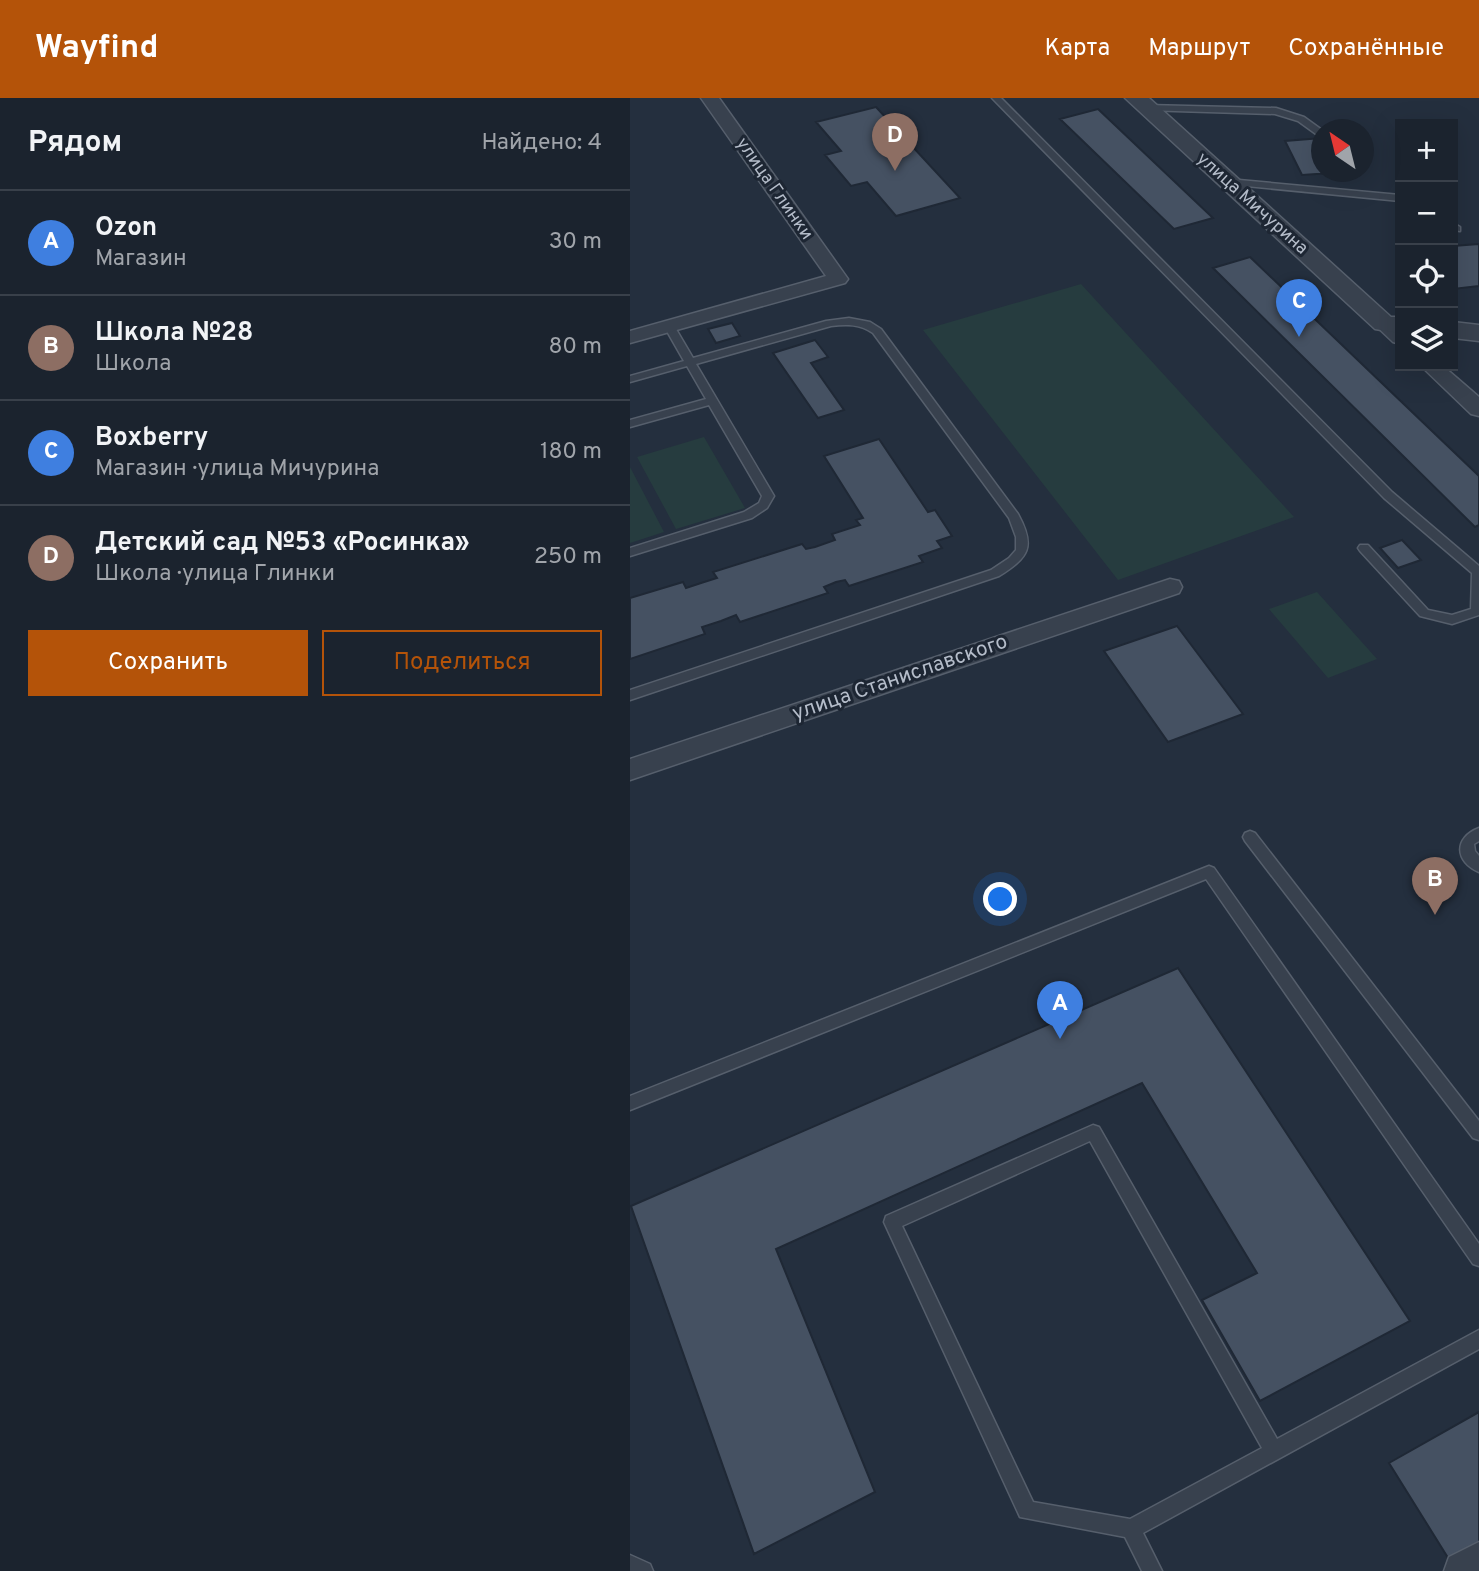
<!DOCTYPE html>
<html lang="ru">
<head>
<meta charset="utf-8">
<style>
	:root { --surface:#1b232e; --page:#242b36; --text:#f1f3f6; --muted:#a0a4aa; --line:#39404a; --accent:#b45309 }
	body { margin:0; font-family:Overpass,sans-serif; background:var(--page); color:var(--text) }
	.controls { position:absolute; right:21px; top:21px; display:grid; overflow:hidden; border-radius:0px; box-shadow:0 7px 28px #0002 }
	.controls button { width:63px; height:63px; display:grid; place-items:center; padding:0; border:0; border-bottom:2px solid var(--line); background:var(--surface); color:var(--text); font:35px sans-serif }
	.compass { position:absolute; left:681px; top:21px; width:63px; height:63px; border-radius:50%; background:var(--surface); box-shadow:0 7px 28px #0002; rotate:325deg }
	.you { position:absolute; left:371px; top:802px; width:24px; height:24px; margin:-18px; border:5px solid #fff; border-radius:50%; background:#1a73e8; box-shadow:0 0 0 10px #1a73e833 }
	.badge { display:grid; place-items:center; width:46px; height:46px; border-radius:50%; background:var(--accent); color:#fff; font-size:23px; font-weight:700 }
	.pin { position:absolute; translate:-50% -58px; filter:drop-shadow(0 2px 4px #0008) }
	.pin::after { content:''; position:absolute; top:37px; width:24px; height:21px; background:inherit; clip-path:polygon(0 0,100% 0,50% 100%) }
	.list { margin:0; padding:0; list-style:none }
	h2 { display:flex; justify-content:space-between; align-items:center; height:91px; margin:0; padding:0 28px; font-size:30px }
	h2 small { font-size:23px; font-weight:400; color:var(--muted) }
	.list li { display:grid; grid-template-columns:46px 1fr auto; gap:21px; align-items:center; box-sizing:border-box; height:105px; padding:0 28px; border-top:2px solid var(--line) }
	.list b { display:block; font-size:26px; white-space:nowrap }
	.list p { margin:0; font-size:23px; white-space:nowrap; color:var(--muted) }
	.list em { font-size:23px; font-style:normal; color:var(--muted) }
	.actions { display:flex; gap:14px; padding:21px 28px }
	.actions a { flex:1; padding:16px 0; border:2px solid var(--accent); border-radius:0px; text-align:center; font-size:24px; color:var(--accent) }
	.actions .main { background:var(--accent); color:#fff }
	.icon { flex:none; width:38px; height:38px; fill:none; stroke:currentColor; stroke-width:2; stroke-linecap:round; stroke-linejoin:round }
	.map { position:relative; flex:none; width:849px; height:1473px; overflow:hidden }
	header { display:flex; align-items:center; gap:42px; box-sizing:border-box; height:98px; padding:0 35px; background:var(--accent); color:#fff }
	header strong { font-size:33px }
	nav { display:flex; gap:38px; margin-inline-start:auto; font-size:24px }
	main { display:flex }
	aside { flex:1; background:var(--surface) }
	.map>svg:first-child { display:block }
	.green { fill:#263c3f }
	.building { fill:#455162; stroke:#1f2835; stroke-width:2 }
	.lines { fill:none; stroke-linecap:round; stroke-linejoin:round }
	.service-casing { stroke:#565f6c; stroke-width:3 }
	.minor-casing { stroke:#565f6c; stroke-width:3 }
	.tertiary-casing { stroke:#565f6c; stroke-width:3 }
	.service { fill:#38414e; fill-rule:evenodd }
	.minor { fill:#38414e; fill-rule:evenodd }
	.tertiary { fill:#38414e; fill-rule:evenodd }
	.labels { text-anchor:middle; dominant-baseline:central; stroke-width:6; stroke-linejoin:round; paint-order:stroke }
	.far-street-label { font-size:18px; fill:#b4bcc9; stroke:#1d2633 }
	.street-label { font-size:21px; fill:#b4bcc9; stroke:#1d2633 }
</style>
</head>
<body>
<header>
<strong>Wayfind</strong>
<nav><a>Карта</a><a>Маршрут</a><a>Сохранённые</a></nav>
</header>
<main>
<aside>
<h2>Рядом<small>Найдено: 4</small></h2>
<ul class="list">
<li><span class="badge" style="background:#3f7fe0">A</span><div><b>Ozon</b><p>Магазин</p></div><em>30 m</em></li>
<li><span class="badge" style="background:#8d6e63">B</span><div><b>Школа №28</b><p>Школа</p></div><em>80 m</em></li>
<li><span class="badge" style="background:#3f7fe0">C</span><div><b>Boxberry</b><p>Магазин · улица Мичурина</p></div><em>180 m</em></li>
<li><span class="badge" style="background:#8d6e63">D</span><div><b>Детский сад №53 «Росинка»</b><p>Школа · улица Глинки</p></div><em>250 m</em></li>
</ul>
<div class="actions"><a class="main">Сохранить</a><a>Поделиться</a></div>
</aside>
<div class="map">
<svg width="849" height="1473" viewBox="0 0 849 1473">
	<rect width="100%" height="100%" fill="#242f3e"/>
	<path class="green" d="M 451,186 L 664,419 L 488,482 L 293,232 Z
		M 74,339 L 115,410 L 46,431 L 7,359 Z
		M 0,369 L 34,434 L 0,445 Z
		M 687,494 L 747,561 L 698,580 L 639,511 Z"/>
	<path class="building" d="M 246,9 L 330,100 L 266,118 L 237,84 L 221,88 L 195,57 L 211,53 L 186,24 Z
		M 468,11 L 583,120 L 544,131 L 430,21 Z
		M 692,40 L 692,74 L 716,74 L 672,77 L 655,43 Z
		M 849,146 L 849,188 L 823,191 L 823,148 Z
		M 620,159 L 849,378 L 849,427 L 845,429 L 583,170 Z
		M 102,225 L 110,238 L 86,245 L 78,231 Z
		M 185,242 L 198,259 L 181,265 L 214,312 L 188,320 L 143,255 Z
		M 249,341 L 298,414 L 305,412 L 322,438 L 307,443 L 312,450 L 289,458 L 293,464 L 219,488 L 215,482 L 206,484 L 194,489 L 198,495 L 110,524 L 106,517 L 91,523 L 72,529 L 75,536 L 0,561 L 0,500 L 53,484 L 56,490 L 71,485 L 87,480 L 83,474 L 172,446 L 176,451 L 185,449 L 205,442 L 202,436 L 230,427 L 226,422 L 233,420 L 194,358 Z
		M 772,442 L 791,462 L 768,470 L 750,450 Z
		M 547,528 L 613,616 L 538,644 L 474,553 Z
		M 548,870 L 780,1223 L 630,1303 L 572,1202 L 627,1175 L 512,985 L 146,1151 L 245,1394 L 124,1456 L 1,1108 Z
		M 849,1314 L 849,1445 L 820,1463 L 759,1365 Z"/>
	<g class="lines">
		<defs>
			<path id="service" d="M 362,0 L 371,0 L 762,394 L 849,468 L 849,517 L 822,526 L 790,518 L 730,453 L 728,450 L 730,447 L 738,447 L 798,512 L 822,517 L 841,511 L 842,475 L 754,400 Z
				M 516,7 L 646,10 L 674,19 L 692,32 L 692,36 L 686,36 L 668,23 L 645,16 L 513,12 L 513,8 Z
				M 598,81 L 770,97 L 770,103 L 595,86 L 593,84 Z
				M 823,125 L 830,129 L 830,133 L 823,132 Z
				M 219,220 L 240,224 L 251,231 L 388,416 C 406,449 399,459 369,478 L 0,602 L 0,592 L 361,472 L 379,460 L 386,452 L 386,439 L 379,420 L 243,235 C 230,226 217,226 201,228 L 66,266 L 144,398 L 137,410 L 122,420 L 0,458 L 0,450 L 114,414 L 129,405 L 132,398 L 79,307 L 0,329 L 0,322 L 76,301 L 57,268 L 0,284 L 0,278 L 54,263 L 34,228 L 35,226 L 43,226 L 63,260 L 196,223 Z
				M 849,730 L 849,743 L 844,746 L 845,753 L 849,758 L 849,774 C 825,764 823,740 849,730 Z
				M 620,733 L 625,735 L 849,1023 L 849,1042 L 843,1040 L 615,743 L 613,739 L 615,735 Z
				M 579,768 L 584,770 L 849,1146 L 849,1168 L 843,1166 L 576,781 L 0,1012 L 0,998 Z
				M 463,1027 L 469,1029 L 647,1341 L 849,1232 L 849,1251 L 513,1435 L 532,1473 L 512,1473 L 495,1439 L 390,1419 L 254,1124 L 256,1118 ZM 460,1043 L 632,1350 L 500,1421 L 403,1404 L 272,1128 Z
				M 0,1457 L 20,1466 L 23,1473 L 0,1473 Z"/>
			<path id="minor" d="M 71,0 L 89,0 L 218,181 L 215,185 L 0,245 L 0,233 L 196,178 Z
				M 754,220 L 761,222 L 770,229 L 770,246 L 763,244 L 744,226 L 747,222 Z
				M 791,268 L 813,268 L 849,299 L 849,318 L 841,316 Z
				M 540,481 L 549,483 L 552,489 L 549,495 L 0,682 L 0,661 Z
				M 849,1444 L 849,1473 L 814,1473 L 819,1459 Z"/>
			<path id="tertiary" d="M 495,0 L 519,0 L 761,219 L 770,219 L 770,235 L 745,231 Z
				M 823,224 L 849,227 L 849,243 L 823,240 Z"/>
		</defs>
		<use href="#service" class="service-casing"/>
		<use href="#minor" class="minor-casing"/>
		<use href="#tertiary" class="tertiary-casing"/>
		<use href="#service" class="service"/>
		<use href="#minor" class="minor"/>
		<use href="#tertiary" class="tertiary"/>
	</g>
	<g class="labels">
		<g class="far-street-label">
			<text transform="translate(144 91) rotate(55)">улица Глинки</text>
			<text transform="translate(622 106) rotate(42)">улица Мичурина</text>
		</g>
		<g class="street-label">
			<text transform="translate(270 580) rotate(-19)">улица Станиславского</text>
		</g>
	</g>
</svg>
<div class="controls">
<button>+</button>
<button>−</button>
<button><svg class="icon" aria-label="locate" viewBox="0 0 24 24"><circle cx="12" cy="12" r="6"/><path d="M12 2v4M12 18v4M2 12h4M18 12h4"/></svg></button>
<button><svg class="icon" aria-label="layers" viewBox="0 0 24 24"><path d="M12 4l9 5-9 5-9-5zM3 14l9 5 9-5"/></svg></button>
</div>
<svg class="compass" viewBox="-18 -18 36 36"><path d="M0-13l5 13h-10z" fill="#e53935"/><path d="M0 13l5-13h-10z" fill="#a0a4aa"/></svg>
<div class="you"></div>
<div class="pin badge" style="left:430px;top:941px;background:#3f7fe0">A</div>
<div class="pin badge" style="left:805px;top:817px;background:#8d6e63">B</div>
<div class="pin badge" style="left:669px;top:239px;background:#3f7fe0">C</div>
<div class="pin badge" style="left:265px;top:73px;background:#8d6e63">D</div>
</div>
</main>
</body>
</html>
